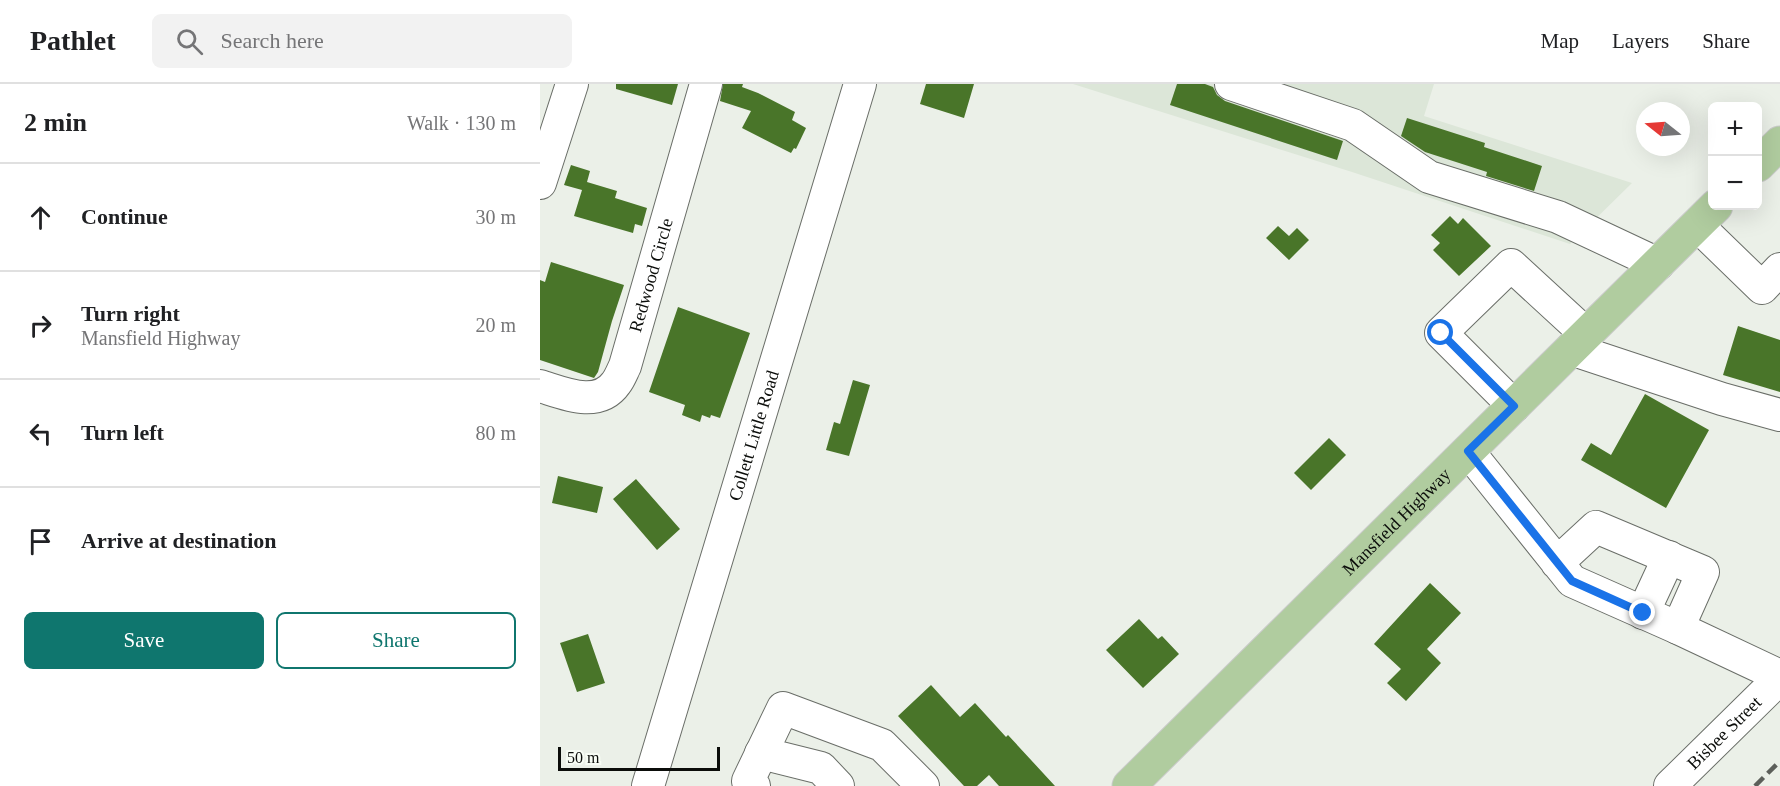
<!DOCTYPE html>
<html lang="en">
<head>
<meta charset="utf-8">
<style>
	:root { --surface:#fff; --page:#f2f2f2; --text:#202124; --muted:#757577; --line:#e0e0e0; --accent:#0f766e }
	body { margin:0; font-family:"Times New Roman",serif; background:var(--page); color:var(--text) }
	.controls { position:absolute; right:18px; top:18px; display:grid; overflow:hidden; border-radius:9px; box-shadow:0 6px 24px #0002 }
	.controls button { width:54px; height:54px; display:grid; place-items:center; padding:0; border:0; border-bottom:2px solid var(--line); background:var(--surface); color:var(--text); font:30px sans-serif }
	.compass { position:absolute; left:1096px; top:18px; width:54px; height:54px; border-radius:50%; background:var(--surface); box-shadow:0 6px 24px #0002; rotate:287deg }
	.scale { position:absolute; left:18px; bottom:15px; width:162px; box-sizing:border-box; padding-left:6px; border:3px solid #0b0d0a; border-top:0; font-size:16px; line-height:21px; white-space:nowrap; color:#0b0d0a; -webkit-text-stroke:4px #f8fdf5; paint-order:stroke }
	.stop { position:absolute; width:18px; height:18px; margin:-14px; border:4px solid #1a73e8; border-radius:50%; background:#fff }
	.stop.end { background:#1a73e8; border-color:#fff; box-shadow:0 2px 6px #0008 }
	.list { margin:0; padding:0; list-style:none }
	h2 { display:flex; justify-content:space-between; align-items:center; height:78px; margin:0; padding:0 24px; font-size:26px }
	h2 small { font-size:20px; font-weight:400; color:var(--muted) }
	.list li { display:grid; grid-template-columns:39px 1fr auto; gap:18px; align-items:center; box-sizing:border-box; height:108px; padding:0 24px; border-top:2px solid var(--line) }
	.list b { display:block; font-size:22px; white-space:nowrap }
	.list p { margin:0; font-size:20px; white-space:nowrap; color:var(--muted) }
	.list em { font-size:20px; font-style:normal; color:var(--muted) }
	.actions { display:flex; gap:12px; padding:18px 24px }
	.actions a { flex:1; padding:14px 0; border:2px solid var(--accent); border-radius:9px; text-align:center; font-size:21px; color:var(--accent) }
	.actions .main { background:var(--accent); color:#fff }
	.icon { flex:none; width:33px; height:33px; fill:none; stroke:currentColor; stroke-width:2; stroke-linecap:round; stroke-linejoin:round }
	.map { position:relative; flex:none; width:1240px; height:702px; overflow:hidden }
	header { display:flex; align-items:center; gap:36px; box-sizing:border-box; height:84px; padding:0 30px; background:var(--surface); border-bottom:2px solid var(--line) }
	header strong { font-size:28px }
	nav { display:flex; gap:33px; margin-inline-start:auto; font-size:21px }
	.search { width:420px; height:54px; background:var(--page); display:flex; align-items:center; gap:15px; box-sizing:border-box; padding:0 21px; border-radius:9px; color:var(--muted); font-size:22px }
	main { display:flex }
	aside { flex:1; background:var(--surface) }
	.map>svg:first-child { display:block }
	.built { fill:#dce6d8 }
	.building { fill:#497529 }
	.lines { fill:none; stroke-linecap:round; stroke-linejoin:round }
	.minor-casing { stroke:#6a6e68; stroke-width:34 }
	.major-casing { stroke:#c9cac9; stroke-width:35 }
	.minor { stroke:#fff; stroke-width:32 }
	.major { stroke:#b0cc9f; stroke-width:33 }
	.rail { stroke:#5c5f5a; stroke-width:4.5; stroke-dasharray:12 6; stroke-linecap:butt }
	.route { stroke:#1a73e8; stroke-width:8 }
	.labels { text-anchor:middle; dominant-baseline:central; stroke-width:6; stroke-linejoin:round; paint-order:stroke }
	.street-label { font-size:18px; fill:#0b0d0a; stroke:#f8fdf5 }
</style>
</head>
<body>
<header>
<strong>Pathlet</strong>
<div class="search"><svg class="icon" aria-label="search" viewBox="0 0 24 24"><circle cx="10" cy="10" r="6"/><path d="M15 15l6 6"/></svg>Search here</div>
<nav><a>Map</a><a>Layers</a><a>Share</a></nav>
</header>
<main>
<aside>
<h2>2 min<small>Walk · 130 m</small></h2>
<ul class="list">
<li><svg class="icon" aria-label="ahead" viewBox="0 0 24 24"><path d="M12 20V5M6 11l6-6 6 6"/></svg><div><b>Continue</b></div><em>30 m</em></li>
<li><svg class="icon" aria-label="right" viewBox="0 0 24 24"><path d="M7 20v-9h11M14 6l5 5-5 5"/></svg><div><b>Turn right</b><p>Mansfield Highway</p></div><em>20 m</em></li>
<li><svg class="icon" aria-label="left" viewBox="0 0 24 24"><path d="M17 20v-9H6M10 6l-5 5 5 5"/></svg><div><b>Turn left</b></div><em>80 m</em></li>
<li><svg class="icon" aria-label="arrive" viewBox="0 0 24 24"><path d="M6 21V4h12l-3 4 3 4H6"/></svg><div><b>Arrive at destination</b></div></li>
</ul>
<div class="actions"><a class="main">Save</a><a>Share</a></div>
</aside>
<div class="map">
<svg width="1240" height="702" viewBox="0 0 1240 702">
	<rect width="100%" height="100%" fill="#ebf0e8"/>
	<path class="built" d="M 533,0 L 894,0 L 884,32 L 1092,99 L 1030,160 L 812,88 Z"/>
	<path class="building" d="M 76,0 L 138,0 L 132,21 L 76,5 Z
		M 183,0 L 203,0 L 202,3 L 218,9 L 255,28 L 252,36 L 266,44 L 256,65 L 254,64 L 251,69 L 202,44 L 211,27 L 180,17 Z
		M 386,0 L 434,0 L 424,34 L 380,20 Z
		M 637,0 L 665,0 L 673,3 L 677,11 L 685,17 L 803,57 L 797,76 L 630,21 Z
		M 867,34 L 945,59 L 944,63 L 1002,82 L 994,107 L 946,92 L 947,88 L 885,68 L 861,52 Z
		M 31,81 L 50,87 L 47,98 L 77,107 L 75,114 L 107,124 L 102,142 L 95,140 L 93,149 L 34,132 L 42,106 L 24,101 Z
		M 910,132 L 918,140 L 923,134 L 951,162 L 919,192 L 893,166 L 900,159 L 891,151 Z
		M 738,142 L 749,152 L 757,144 L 769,156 L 749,176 L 726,154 Z
		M 11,178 L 84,201 L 72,237 L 58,288 L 54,294 L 0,276 L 0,196 L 5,198 Z
		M 138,223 L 210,249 L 180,334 L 171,331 L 170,334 L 162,331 L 160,338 L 142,331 L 145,321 L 109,308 Z
		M 1198,242 L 1240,256 L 1240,308 L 1183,291 Z
		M 313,296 L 330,301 L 309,372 L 286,366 L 294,338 L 300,340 Z
		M 1105,310 L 1169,346 L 1126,424 L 1041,376 L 1051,359 L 1071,371 Z
		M 789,354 L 806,371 L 771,406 L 754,389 Z
		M 18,392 L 63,403 L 57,429 L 12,419 Z
		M 96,395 L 140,445 L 117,466 L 73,415 Z
		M 890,499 L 921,529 L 887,565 L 901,579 L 866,617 L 847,599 L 861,585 L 834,560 Z
		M 599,535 L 618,555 L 622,552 L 639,570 L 603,604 L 566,566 Z
		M 48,550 L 65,599 L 37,608 L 20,559 Z
		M 391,601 L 420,633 L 435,619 L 466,653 L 468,651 L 515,702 L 459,702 L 449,691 L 437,702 L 424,702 L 358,632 Z"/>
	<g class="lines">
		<defs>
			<g id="minor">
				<path d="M 691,0 L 813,41 L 889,93 L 1018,133 L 1118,180"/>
				<path d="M 0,99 L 32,0"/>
				<path d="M 1157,141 L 1222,204 L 1240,185"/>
				<path d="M 1031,265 L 1182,315 L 1240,331"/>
				<path id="s1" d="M 0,302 C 23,309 58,325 76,299 C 80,294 82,288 85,282 L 166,0"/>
				<path d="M 974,322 L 901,249 L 971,181 L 1046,250"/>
				<path d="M 928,367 L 1032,497 L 1138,544 L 1163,488 L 1056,443 L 1017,479"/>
				<path d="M 1103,529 L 1129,473"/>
				<path d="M 1138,544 L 1240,592"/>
				<path d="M 221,669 L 281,684 L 298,702"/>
				<path id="s2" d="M 108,702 L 320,0"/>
				<path d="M 214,702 L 208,697 L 243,624 L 342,661 L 383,702"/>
				<path id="s3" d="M 1130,702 L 1240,594"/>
			</g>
			<g id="major">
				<path d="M 1218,81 L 1240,59"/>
				<path id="s4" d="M 589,702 L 1176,122"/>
			</g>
		</defs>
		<use href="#minor" class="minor-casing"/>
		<use href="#major" class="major-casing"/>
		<use href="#minor" class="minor"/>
		<use href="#major" class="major"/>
		<path class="rail" d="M 1215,702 L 1240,677"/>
	</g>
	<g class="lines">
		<path class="route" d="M 901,249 L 974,322 L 928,367 L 1032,497 L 1103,529"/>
	</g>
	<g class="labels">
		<g class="street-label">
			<text stroke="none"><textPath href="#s1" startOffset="196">Redwood Circle</textPath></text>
			<text stroke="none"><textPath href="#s2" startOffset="366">Collett Little Road</textPath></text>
			<text stroke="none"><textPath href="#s4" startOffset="376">Mansfield Highway</textPath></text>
			<text stroke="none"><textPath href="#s3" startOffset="76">Bisbee Street</textPath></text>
		</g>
	</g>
</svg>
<div class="controls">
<button>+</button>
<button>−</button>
</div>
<svg class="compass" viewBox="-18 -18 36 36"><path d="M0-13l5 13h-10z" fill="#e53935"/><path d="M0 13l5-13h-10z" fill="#757577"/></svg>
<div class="scale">50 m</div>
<div class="stop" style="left:901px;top:249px"></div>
<div class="stop end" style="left:1103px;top:529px"></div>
</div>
</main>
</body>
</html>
